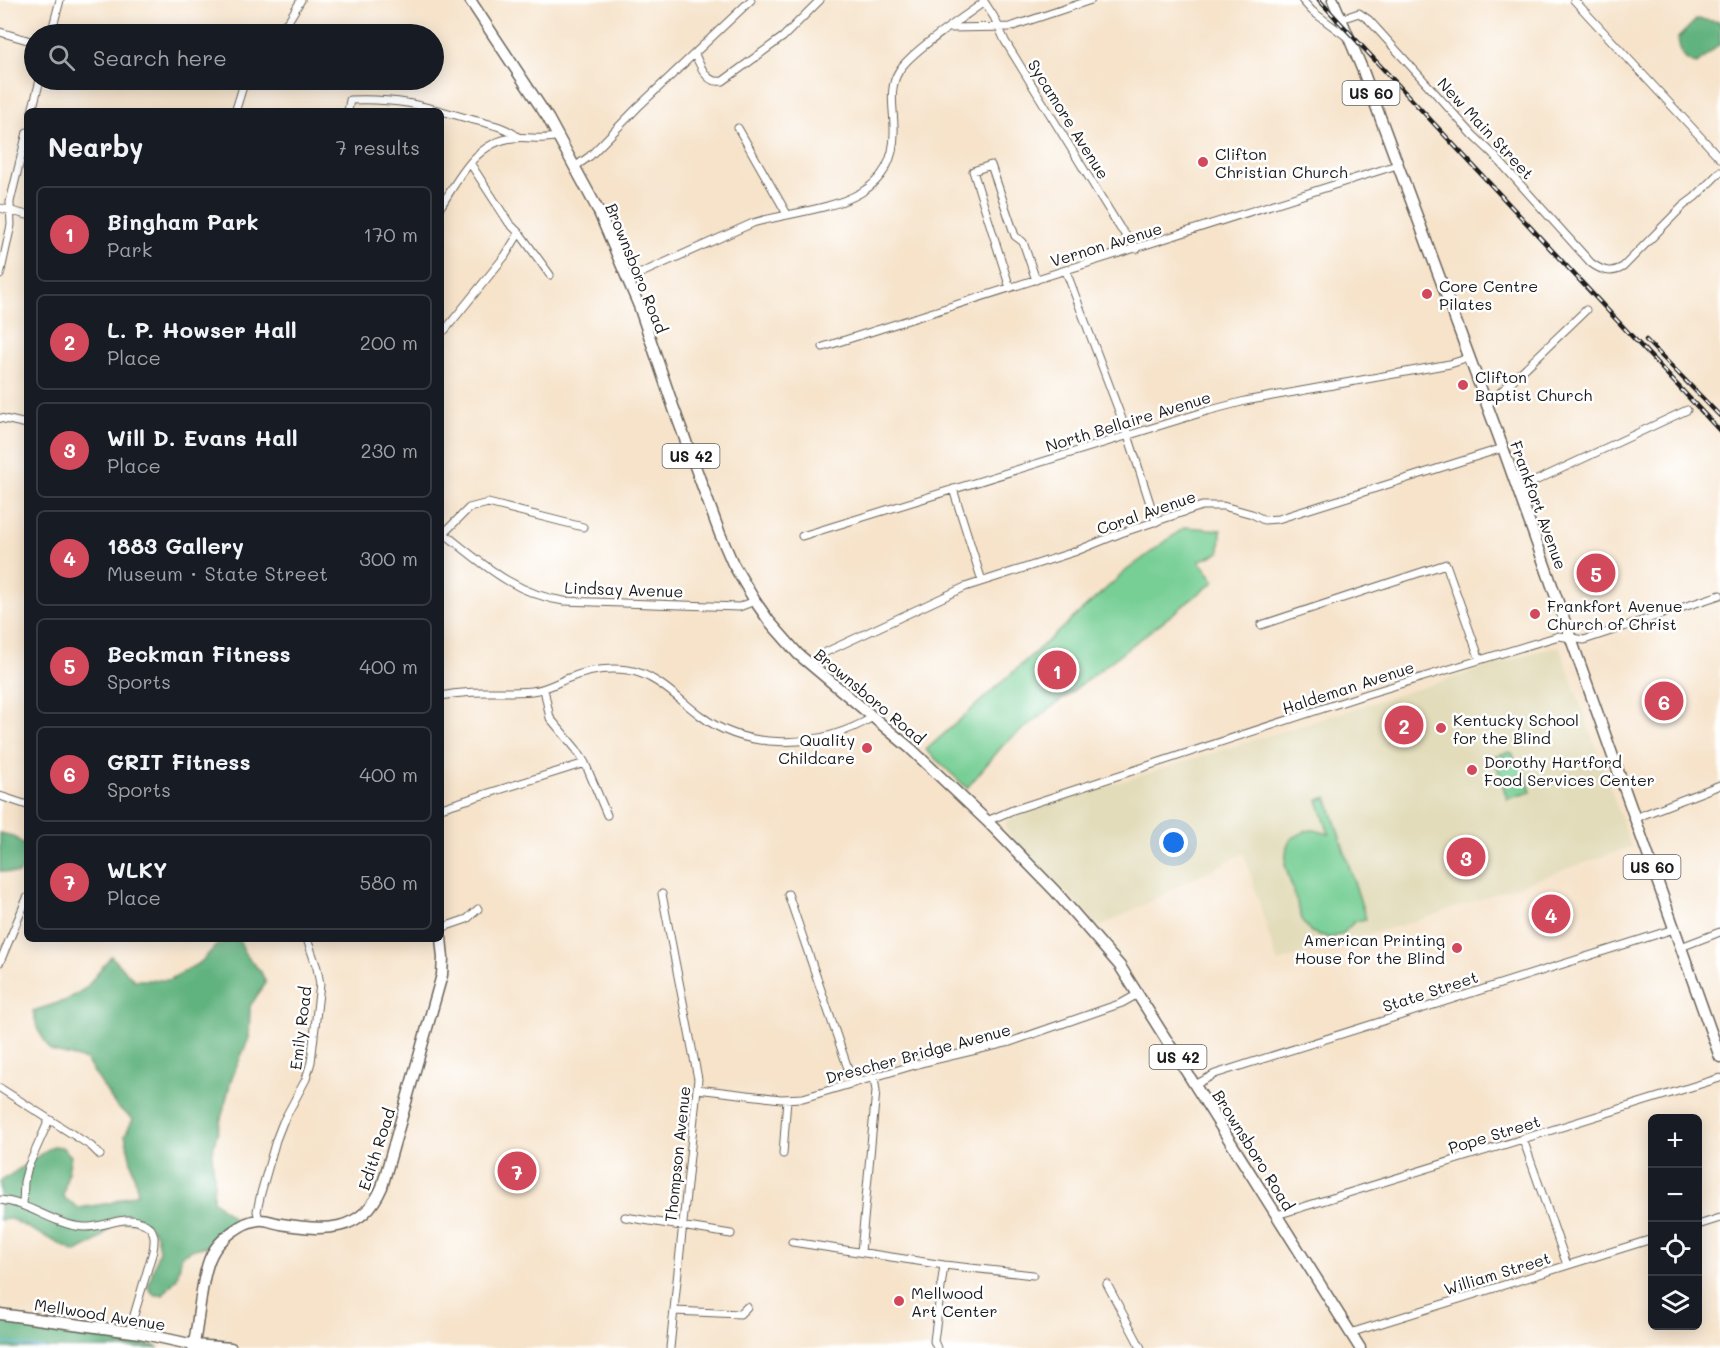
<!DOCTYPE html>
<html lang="en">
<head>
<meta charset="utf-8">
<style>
	:root { --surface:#171b24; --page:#20242c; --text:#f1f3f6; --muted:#9ea1a6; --line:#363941; --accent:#d1495b }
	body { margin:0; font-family:Mali,sans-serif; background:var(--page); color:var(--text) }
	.controls { position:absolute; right:18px; bottom:18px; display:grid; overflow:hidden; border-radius:9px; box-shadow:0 3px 15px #0003 }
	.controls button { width:54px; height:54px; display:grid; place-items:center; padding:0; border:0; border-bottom:2px solid var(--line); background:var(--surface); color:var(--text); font:30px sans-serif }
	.you { position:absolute; left:1174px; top:843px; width:21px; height:21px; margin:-15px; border:4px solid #fff; border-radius:50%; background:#1a73e8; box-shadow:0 0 0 9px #1a73e833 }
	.badge { display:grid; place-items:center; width:39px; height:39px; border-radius:50%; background:var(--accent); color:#fff; font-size:20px; font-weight:700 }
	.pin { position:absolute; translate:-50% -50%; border:3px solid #fff; box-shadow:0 2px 6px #0006 }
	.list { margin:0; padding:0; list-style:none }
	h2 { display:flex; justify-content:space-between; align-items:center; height:78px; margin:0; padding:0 24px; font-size:26px }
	h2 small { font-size:20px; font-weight:400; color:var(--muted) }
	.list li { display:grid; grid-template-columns:39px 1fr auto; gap:18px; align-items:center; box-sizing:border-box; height:96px; margin:0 12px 12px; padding:0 12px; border:2px solid var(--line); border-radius:9px }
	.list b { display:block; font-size:22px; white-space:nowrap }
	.list p { margin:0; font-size:20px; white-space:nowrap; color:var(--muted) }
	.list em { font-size:20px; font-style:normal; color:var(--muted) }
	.icon { flex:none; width:33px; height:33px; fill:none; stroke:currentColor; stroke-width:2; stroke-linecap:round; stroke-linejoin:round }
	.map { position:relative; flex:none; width:1720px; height:1348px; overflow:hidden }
	.search { position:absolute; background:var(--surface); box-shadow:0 3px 15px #0003; left:24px; top:24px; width:420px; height:66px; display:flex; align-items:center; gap:15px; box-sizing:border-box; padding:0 21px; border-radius:33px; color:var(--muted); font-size:22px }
	.panel { position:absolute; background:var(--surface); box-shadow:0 3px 15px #0003; left:24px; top:108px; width:420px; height:834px; border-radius:9px }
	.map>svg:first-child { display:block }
	.built { fill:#e2dcba }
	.green { fill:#77cf95; stroke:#4a7658; stroke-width:1.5 }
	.forest { fill:#61b27e; stroke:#3e674d; stroke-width:1.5 }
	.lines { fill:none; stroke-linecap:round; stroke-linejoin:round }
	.stream { stroke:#56b2d4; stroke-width:2 }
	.street-casing { stroke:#686259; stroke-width:9 }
	.secondary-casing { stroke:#686259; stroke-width:13 }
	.primary-casing { stroke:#686259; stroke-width:13 }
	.street { stroke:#fff; stroke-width:7 }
	.secondary { stroke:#fff; stroke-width:10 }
	.primary { stroke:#fff; stroke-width:10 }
	.rail-casing { stroke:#1c1c1c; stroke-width:4.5 }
	.rail { stroke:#fff; stroke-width:2; stroke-dasharray:7; stroke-linecap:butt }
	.poi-dot { fill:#d1495b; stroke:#fff; stroke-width:2 }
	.labels { text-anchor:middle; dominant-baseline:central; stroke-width:5; stroke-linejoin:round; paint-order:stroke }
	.shield { fill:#fff; stroke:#606060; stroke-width:1.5 }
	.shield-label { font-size:15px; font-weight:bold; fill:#1c1c1c }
	.street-label { font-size:16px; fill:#1c1c1c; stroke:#fff }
	.poi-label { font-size:16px; fill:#1c1c1c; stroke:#fff; text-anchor:start }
</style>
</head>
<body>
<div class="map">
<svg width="1720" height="1348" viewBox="0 0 1720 1348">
	<rect width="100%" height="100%" fill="#fff"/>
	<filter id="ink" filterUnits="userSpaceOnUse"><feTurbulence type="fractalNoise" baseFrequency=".0167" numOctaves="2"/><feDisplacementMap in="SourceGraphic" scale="12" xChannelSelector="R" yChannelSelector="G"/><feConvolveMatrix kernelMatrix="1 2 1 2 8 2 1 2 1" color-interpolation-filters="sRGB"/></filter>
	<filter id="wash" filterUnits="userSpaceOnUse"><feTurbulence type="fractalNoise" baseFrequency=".008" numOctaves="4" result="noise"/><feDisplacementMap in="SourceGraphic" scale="24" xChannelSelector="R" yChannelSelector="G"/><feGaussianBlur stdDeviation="1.35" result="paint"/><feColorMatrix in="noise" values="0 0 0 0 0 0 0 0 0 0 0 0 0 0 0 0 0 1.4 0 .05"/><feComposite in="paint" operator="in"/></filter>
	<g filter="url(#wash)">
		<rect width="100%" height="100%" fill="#f6e3ca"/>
		<path class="built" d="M 1551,647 L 1560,647 L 1631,847 L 1422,919 L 1277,962 L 1244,853 L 1100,927 L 1011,837 L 1005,827 L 1007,820 L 1034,809 Z"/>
		<path class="green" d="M 1185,527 L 1221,530 L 1220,552 L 1199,561 L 1215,581 L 1004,744 L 967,788 L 926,750 L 1127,570 Z
			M 1510,752 L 1513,754 L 1515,762 L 1521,760 L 1531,792 L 1507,799 L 1494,756 Z
			M 1327,797 L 1366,919 L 1354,922 L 1342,934 L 1330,938 L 1311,932 L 1303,922 L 1285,865 L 1287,846 L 1291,839 L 1305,831 L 1314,830 L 1329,834 L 1318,800 Z"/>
		<path class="forest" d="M 1697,19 L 1720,22 L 1720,44 L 1697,64 C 1682,61 1680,52 1678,38 Z
			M 0,833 L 13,836 L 25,846 L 27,864 L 18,874 L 0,871 Z
			M 233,939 L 239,939 L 245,954 L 261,972 L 266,983 L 250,1006 L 249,1038 L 232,1077 L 212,1153 L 214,1179 L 213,1200 L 233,1218 L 235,1223 L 213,1245 L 194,1249 L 182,1255 L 177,1278 L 163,1295 L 154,1295 L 148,1287 L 159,1250 L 156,1234 L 147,1223 L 115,1221 C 106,1235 91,1246 75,1252 L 11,1219 L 0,1220 L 0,1182 L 53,1146 L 62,1147 L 71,1156 L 63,1197 L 79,1208 L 110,1203 L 138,1193 L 125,1135 L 133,1119 L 116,1106 L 86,1060 L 51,1051 L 38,1030 L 33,1011 L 67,1000 L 86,988 L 111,956 L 134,980 L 169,980 L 201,962 L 216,946 Z
			M 0,1320 L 155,1346 L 159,1348 L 0,1348 Z"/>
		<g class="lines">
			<path class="stream" d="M 0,1342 L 43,1348"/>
		</g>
	</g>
	<g filter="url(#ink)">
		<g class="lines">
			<defs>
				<path id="street" d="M 983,0 L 994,17 L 1005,41 L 1120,228 L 1137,249
					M 1302,0 L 1312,11 L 1347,37
					M 1574,0 L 1720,158
					M 1341,19 L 1359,13 L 1369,20 L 1473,135 L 1492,153 L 1591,263 C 1602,271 1611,274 1623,267 L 1683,206 L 1695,197 L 1720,172
					M 949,28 L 1010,27 L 1091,0
					M 0,32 L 34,42
					M 51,34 L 60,0
					M 275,34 L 289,20 L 301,0
					M 695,55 C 702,68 706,84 723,81 L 783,37 L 820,0
					M 236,109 L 245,80
					M 32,111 L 40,80
					M 348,111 L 350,100 C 396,98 422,105 466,118 C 484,123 503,125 518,137
					M 738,128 L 787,214
					M 470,163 L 509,223 L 521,235 L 550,275
					M 576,166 L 590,156 L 638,107 L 751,0
					M 441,206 C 459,178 476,142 513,138 C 529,136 542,141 559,136
					M 0,208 L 27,215
					M 1066,271 L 1128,435 L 1156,522
					M 0,275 L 11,225 L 10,202 L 27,132
					M 628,279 L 753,223 C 806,207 894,210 894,133 C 895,112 887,90 899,71 C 911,51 963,18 984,2
					M 1010,288 L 973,171 L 991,165 L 1015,236 L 1023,242 L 1036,280
					M 445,330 L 505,256 L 519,233
					M 823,347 L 1397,165
					M 1487,405 L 1586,310
					M 0,418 L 27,424
					M 953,489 L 982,581
					M 1518,489 L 1687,410
					M 441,531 C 480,561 513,594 564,601 L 739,607 L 755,601
					M 444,533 L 469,508 L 488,503 L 583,527
					M 802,536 L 1207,411 L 1245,401 L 1450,364 L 1469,358
					M 1261,625 L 1446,564 L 1480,660
					M 809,664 L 826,652 L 965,587 L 1074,552 L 1121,533 L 1202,506 L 1223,506 L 1252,514 L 1264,520 L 1278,519 L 1503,448
					M 544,689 L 550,718 L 576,749 L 585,763 L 607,815
					M 441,696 C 472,689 501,694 532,691 C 544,690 555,684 566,679 C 585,671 608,667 628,670 C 656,674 679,700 701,716 C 750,753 823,747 873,717
					M 0,796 L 27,805
					M 441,808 L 585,763
					M 1635,818 L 1720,785
					M 987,821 L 1013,810 L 1367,694 L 1559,636 L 1584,640 L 1720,595
					M 662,894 L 698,1079 L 670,1348
					M 788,894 L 853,1083
					M 441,928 L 467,919 L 478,909
					M 1681,947 L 1720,932
					M 0,962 L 27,898
					M 1195,1085 L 1215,1074 L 1674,929
					M 0,1088 L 91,1146 L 100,1155
					M 697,1089 L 781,1099 L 803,1098 L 925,1062 L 1010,1042 L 1122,1003 L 1138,994
					M 1523,1139 L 1567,1265
					M 783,1154 L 787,1099
					M 0,1200 C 30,1203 54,1225 84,1227 C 103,1228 125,1214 143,1223 C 156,1229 155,1239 153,1251 L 129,1332
					M 23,1205 L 24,1182 L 28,1167 L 49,1120
					M 1277,1215 L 1720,1078
					M 625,1217 L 731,1234
					M 259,1220 L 257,1211 L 261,1193 L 276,1140 L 283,1122 L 306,1079 L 311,1062 L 320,984 L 317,968 L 307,939
					M 1698,1225 L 1720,1218
					M 792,1242 L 944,1265 L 1033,1275
					M 861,1252 L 876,1091 L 874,1077
					M 1107,1284 L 1141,1348
					M 674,1311 L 740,1314 L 747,1307
					M 1350,1333 L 1652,1239
					M 937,1348 L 934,1341 L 944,1265"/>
				<path id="secondary" d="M 0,1314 L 140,1333 L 194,1345 L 231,1348
					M 193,1348 C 199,1323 201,1274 212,1254 C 219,1240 242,1221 259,1220 C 265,1219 274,1223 281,1224 C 323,1231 362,1234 382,1187 L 442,975 L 443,958 L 441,938"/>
				<path id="primary" d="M 470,0 L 548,118 L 598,210 L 639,306 L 674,409 L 720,534 L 733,564 L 755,601 L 769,621 L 798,654 L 911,749 L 987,821 L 1055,891 L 1120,966 L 1360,1348
					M 1333,0 L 1363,71 L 1503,448 L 1720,1057"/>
			</defs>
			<use href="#street" class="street-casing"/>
			<use href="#secondary" class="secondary-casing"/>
			<use href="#primary" class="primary-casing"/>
			<use href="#street" class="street"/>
			<use href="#secondary" class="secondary"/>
			<use href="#primary" class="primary"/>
			<defs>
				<path id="rail" d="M 1319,0 L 1720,431
					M 1646,340 L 1720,416"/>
			</defs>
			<use href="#rail" class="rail-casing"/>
			<use href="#rail" class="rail"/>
		</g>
	</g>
	<g class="poi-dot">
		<circle cx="1203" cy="162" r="6"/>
		<circle cx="1427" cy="294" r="6"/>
		<circle cx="1463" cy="385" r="6"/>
		<circle cx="1535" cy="614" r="6"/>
		<circle cx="1441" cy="728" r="6"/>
		<circle cx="867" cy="748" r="6"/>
		<circle cx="1472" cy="770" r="6"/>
		<circle cx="1457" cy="948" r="6"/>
		<circle cx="899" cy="1301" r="6"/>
	</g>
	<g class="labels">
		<g class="shield">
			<rect x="1342.5" y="81" width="57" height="24" rx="4.5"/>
			<rect x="662.5" y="444" width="57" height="24" rx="4.5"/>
			<rect x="1623.5" y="855" width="57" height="24" rx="4.5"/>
			<rect x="1149.5" y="1045" width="57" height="24" rx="4.5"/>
		</g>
		<g class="shield-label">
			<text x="1371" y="93">US 60</text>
			<text x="691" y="456">US 42</text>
			<text x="1652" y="867">US 60</text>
			<text x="1178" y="1057">US 42</text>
		</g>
		<g class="street-label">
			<text transform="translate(1069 119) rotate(58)">Sycamore Avenue</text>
			<text transform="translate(1486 128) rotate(47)">New Main Street</text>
			<text transform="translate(1106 244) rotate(-17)">Vernon Avenue</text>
			<text transform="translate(637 268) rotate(68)">Brownsboro Road</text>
			<text transform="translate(1128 421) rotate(-17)">North Bellaire Avenue</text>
			<text transform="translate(1539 505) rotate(70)">Frankfort Avenue</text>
			<text transform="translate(1146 512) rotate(-19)">Coral Avenue</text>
			<text transform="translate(624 589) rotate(2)">Lindsay Avenue</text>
			<text transform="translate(1348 687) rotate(-18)">Haldeman Avenue</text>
			<text transform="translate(870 696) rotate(40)">Brownsboro Road</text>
			<text transform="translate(1430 991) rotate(-18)">State Street</text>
			<text transform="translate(300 1028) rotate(-83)">Emily Road</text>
			<text transform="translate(918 1053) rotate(-15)">Drescher Bridge Avenue</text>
			<text transform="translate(1494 1134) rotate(-17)">Pope Street</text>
			<text transform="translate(376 1149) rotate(-72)">Edith Road</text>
			<text transform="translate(1254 1150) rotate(58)">Brownsboro Road</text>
			<text transform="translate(677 1154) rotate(-84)">Thompson Avenue</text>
			<text transform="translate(1497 1273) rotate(-17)">William Street</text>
			<text transform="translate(100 1314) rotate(9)">Mellwood Avenue</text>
		</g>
		<g class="poi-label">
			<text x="1215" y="153">Clifton<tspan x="1215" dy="18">Christian Church</tspan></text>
			<text x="1439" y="285">Core Centre<tspan x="1439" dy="18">Pilates</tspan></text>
			<text x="1475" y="376">Clifton<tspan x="1475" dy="18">Baptist Church</tspan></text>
			<text x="1547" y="605">Frankfort Avenue<tspan x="1547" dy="18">Church of Christ</tspan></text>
			<text x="1453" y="719">Kentucky School<tspan x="1453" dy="18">for the Blind</tspan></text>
			<text x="855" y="739" text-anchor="end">Quality<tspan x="855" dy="18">Childcare</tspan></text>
			<text x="1484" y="761">Dorothy Hartford<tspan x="1484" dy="18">Food Services Center</tspan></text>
			<text x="1445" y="939" text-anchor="end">American Printing<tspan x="1445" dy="18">House for the Blind</tspan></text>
			<text x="911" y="1292">Mellwood<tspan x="911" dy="18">Art Center</tspan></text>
		</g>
	</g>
</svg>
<div class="controls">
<button>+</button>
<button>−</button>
<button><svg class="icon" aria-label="locate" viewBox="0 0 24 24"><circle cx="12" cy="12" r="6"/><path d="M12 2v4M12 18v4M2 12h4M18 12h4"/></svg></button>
<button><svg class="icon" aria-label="layers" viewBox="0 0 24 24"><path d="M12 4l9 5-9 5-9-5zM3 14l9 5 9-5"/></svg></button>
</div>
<div class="you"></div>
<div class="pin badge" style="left:1057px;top:670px">1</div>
<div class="pin badge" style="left:1404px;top:725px">2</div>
<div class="pin badge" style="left:1466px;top:857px">3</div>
<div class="pin badge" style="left:1551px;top:914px">4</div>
<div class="pin badge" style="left:1596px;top:573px">5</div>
<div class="pin badge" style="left:1664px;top:701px">6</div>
<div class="pin badge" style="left:517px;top:1171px">7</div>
<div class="search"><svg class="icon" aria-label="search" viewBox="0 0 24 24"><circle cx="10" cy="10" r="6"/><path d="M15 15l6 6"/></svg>Search here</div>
<section class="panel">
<h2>Nearby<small>7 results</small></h2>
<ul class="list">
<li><span class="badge">1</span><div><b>Bingham Park</b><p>Park</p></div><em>170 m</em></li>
<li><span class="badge">2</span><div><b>L. P. Howser Hall</b><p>Place</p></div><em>200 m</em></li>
<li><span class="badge">3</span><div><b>Will D. Evans Hall</b><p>Place</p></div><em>230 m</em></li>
<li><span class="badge">4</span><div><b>1883 Gallery</b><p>Museum · State Street</p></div><em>300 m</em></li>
<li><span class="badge">5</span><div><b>Beckman Fitness</b><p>Sports</p></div><em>400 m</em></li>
<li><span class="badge">6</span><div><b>GRIT Fitness</b><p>Sports</p></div><em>400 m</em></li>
<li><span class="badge">7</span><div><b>WLKY</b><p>Place</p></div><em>580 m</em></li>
</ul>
</section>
</div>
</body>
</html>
